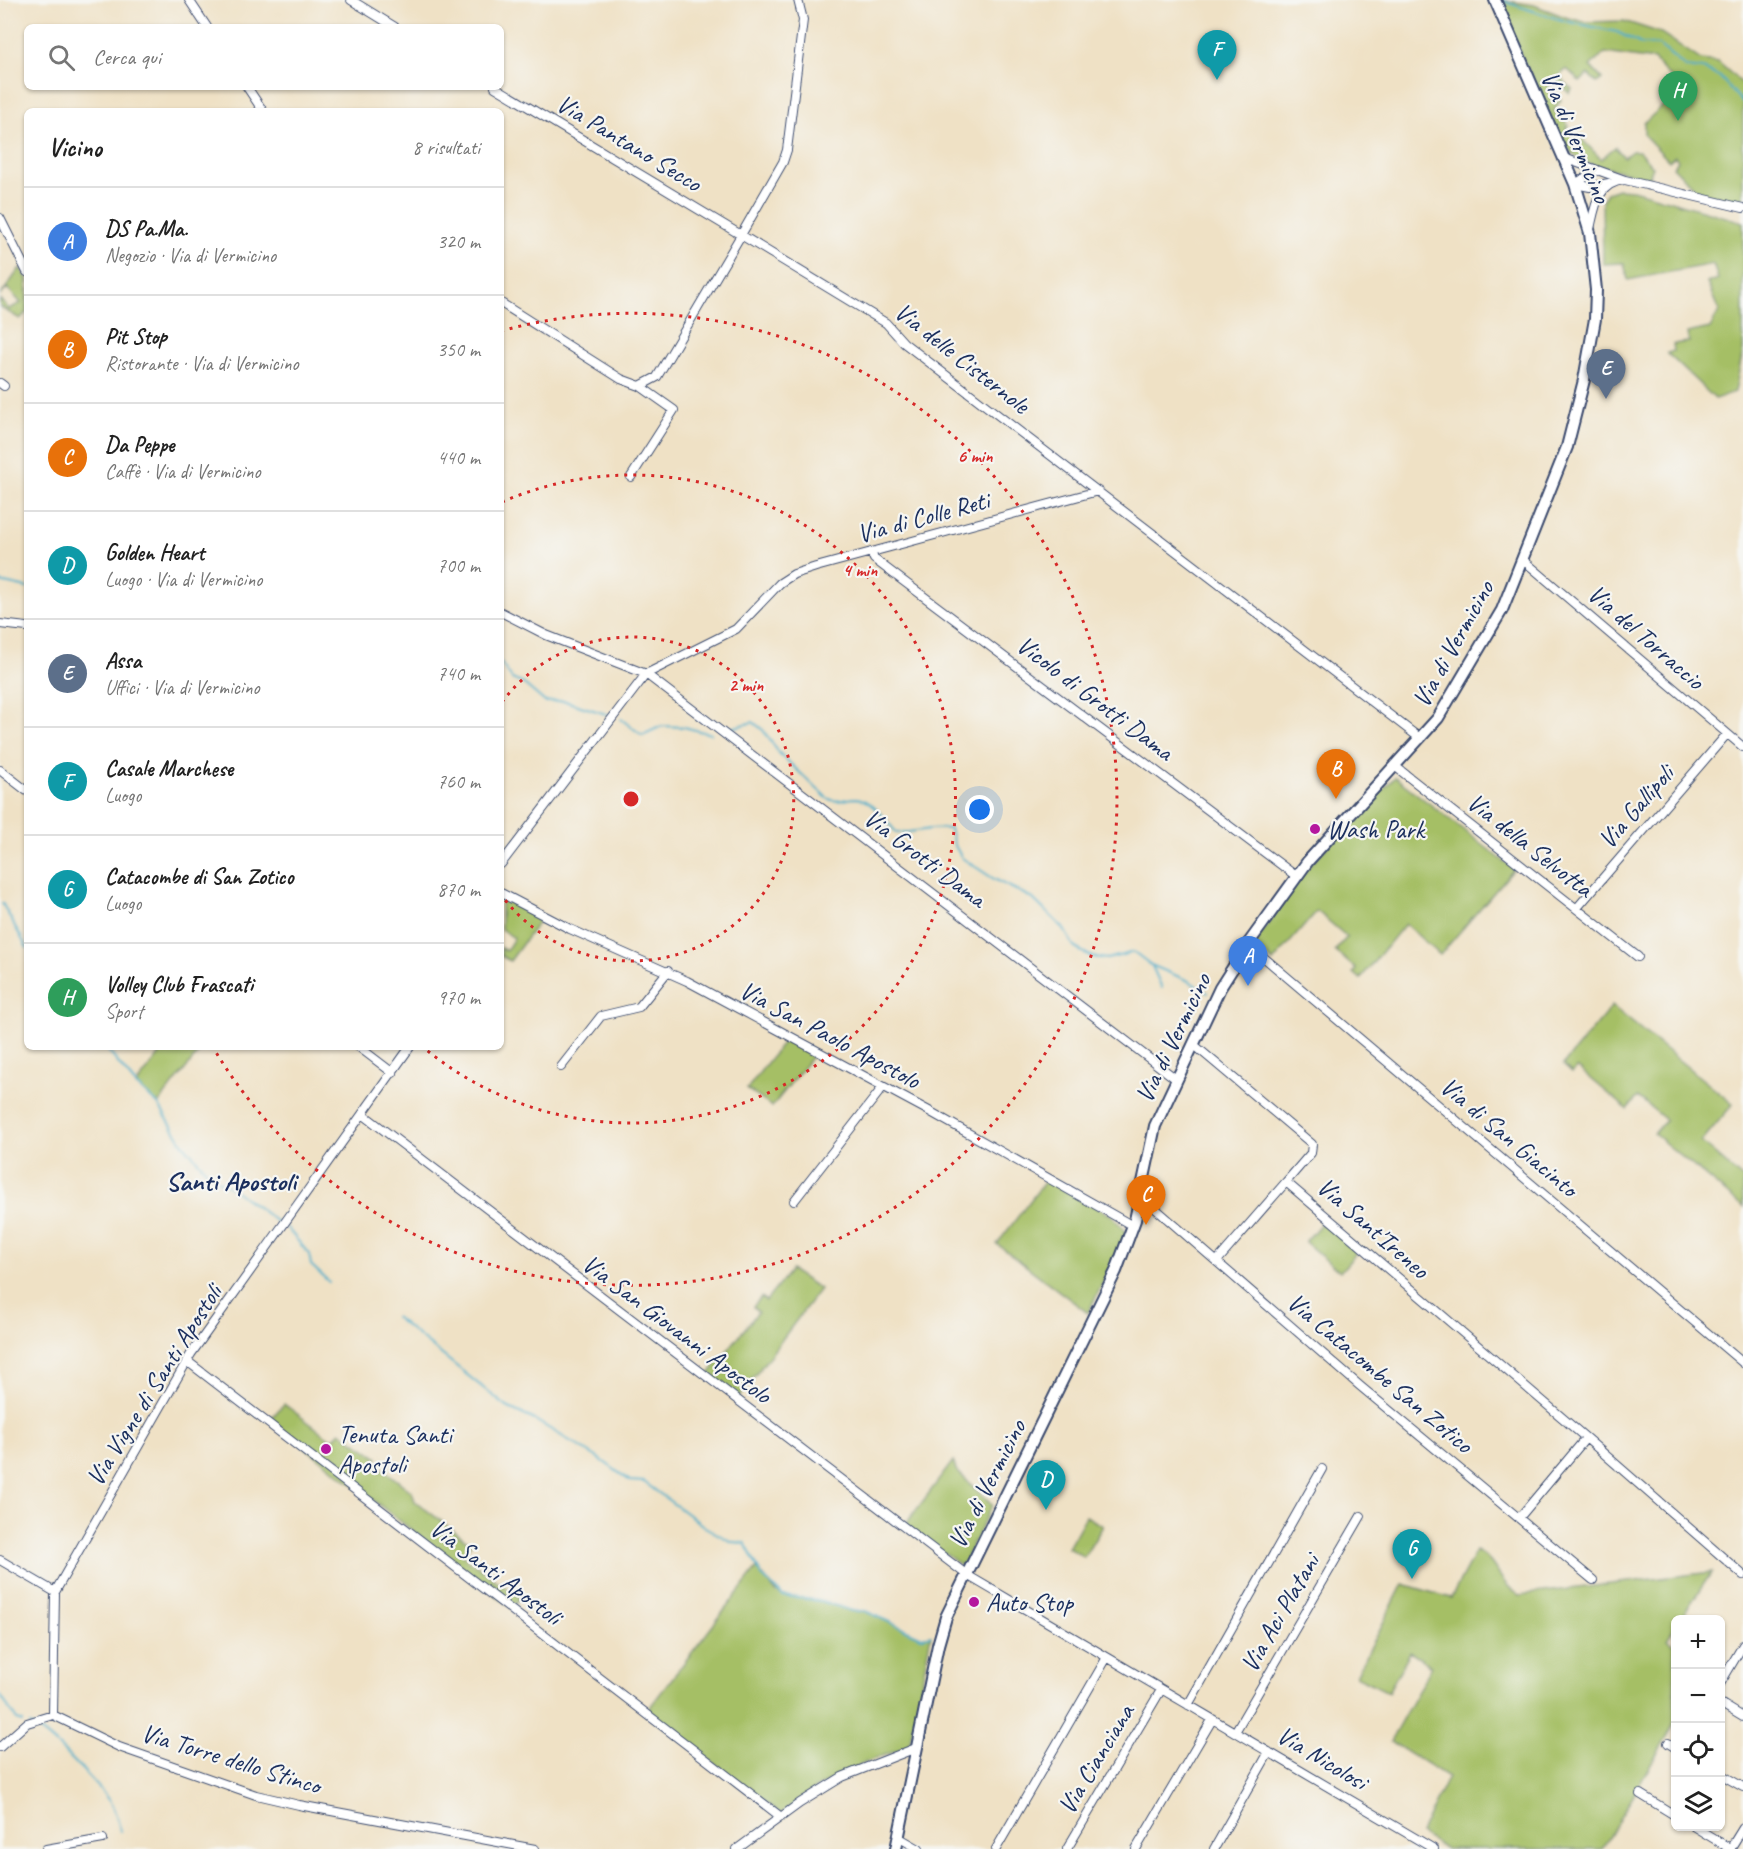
<!DOCTYPE html>
<html lang="it">
<head>
<meta charset="utf-8">
<style>
	:root { --surface:#fff; --page:#f2f2f2; --text:#222; --muted:#767676; --line:#e0e0e0; --accent:#d93025 }
	body { margin:0; font-family:Caveat,sans-serif; background:var(--page); color:var(--text) }
	.controls { position:absolute; right:18px; bottom:18px; display:grid; overflow:hidden; border-radius:9px; box-shadow:0 2px 4px #0004 }
	.controls button { width:54px; height:54px; display:grid; place-items:center; padding:0; border:0; border-bottom:2px solid var(--line); background:var(--surface); color:var(--text); font:30px sans-serif }
	.you { position:absolute; left:980px; top:810px; width:21px; height:21px; margin:-15px; border:4px solid #fff; border-radius:50%; background:#1a73e8; box-shadow:0 0 0 9px #1a73e833 }
	.badge { display:grid; place-items:center; width:39px; height:39px; border-radius:50%; background:var(--accent); color:#fff; font-size:20px; font-weight:700 }
	.pin { position:absolute; translate:-50% -50px; filter:drop-shadow(0 2px 3px #0008) }
	.pin::after { content:''; position:absolute; top:32px; width:21px; height:18px; background:inherit; clip-path:polygon(0 0,100% 0,50% 100%) }
	.list { margin:0; padding:0; list-style:none }
	h2 { display:flex; justify-content:space-between; align-items:center; height:78px; margin:0; padding:0 24px; font-size:26px }
	h2 small { font-size:20px; font-weight:400; color:var(--muted) }
	.list li { display:grid; grid-template-columns:39px 1fr auto; gap:18px; align-items:center; box-sizing:border-box; height:108px; padding:0 24px; border-top:2px solid var(--line) }
	.list b { display:block; font-size:22px; white-space:nowrap }
	.list p { margin:0; font-size:20px; white-space:nowrap; color:var(--muted) }
	.list em { font-size:20px; font-style:normal; color:var(--muted) }
	.icon { flex:none; width:33px; height:33px; fill:none; stroke:currentColor; stroke-width:2; stroke-linecap:round; stroke-linejoin:round }
	.map { position:relative; flex:none; width:1743px; height:1849px; overflow:hidden }
	.search { position:absolute; background:var(--surface); box-shadow:0 2px 4px #0004; left:24px; top:24px; width:480px; height:66px; display:flex; align-items:center; gap:15px; box-sizing:border-box; padding:0 21px; border-radius:9px; color:var(--muted); font-size:22px }
	.panel { position:absolute; background:var(--surface); box-shadow:0 2px 4px #0004; left:24px; top:108px; width:480px; height:942px; border-radius:9px }
	.map>svg:first-child { display:block }
	.green { fill:#a5bf65; stroke:#607762; stroke-width:1.5 }
	.lines { fill:none; stroke-linecap:round; stroke-linejoin:round }
	.stream { stroke:#4badca; stroke-width:2 }
	.street-casing { stroke:#3b4a6d; stroke-width:10 }
	.secondary-casing { stroke:#3b4a6d; stroke-width:14 }
	.street { stroke:#fff; stroke-width:8 }
	.secondary { stroke:#fff; stroke-width:10 }
	.ring { fill:none; stroke:#d62828; stroke-width:3; stroke-dasharray:3 6 }
	.poi-dot { fill:#b5179e; stroke:#f6f6f2; stroke-width:2 }
	.labels { text-anchor:middle; dominant-baseline:central; stroke-width:4.5; stroke-linejoin:round; paint-order:stroke }
	.street-label { font-size:26px; fill:#1b2f5e; stroke:#f6f6f2 }
	.poi-label { font-size:26px; fill:#1b2f5e; stroke:#f6f6f2; text-anchor:start }
	.neighbourhood-label { font-size:27px; font-weight:bold; fill:#1b2f5e; stroke:#f6f6f2 }
	.centre { fill:#d62828; stroke:#f6f6f2; stroke-width:3 }
	.ring-label { font-size:18px; text-anchor:middle; font-weight:bold; fill:#d62828; stroke:#f6f6f2; stroke-width:4.5; stroke-linejoin:round; paint-order:stroke }
</style>
</head>
<body>
<div class="map">
<svg width="1743" height="1849" viewBox="0 0 1743 1849">
	<rect width="100%" height="100%" fill="#f6f6f2"/>
	<filter id="ink" filterUnits="userSpaceOnUse"><feTurbulence type="fractalNoise" baseFrequency=".0167" numOctaves="2"/><feDisplacementMap in="SourceGraphic" scale="12" xChannelSelector="R" yChannelSelector="G"/><feConvolveMatrix kernelMatrix="1 2 1 2 8 2 1 2 1" color-interpolation-filters="sRGB"/></filter>
	<filter id="wash" filterUnits="userSpaceOnUse"><feTurbulence type="fractalNoise" baseFrequency=".008" numOctaves="4" result="noise"/><feDisplacementMap in="SourceGraphic" scale="24" xChannelSelector="R" yChannelSelector="G"/><feGaussianBlur stdDeviation="1.35" result="paint"/><feColorMatrix in="noise" values="0 0 0 0 0 0 0 0 0 0 0 0 0 0 0 0 0 1.4 0 .05"/><feComposite in="paint" operator="in"/></filter>
	<g filter="url(#wash)">
		<rect width="100%" height="100%" fill="#efe1c5"/>
		<path class="green" d="M 1499,0 L 1534,5 L 1568,18 L 1586,22 L 1624,21 L 1661,33 L 1701,60 L 1718,62 L 1743,84 L 1743,203 L 1697,191 L 1673,167 L 1678,160 L 1675,156 L 1669,161 L 1644,135 L 1644,123 L 1681,89 L 1654,60 L 1605,53 L 1590,66 L 1602,79 L 1597,83 L 1588,74 L 1580,82 L 1567,69 L 1559,76 L 1572,89 L 1569,93 L 1556,79 L 1548,86 L 1561,100 L 1554,110 L 1568,125 L 1566,128 L 1573,135 L 1576,133 L 1601,159 L 1615,147 L 1624,157 L 1632,151 L 1639,151 L 1653,167 L 1649,178 L 1583,162 L 1566,148 L 1517,47 Z
			M 1618,189 L 1633,190 L 1743,222 L 1743,350 L 1735,392 L 1715,399 L 1667,353 L 1674,351 L 1673,344 L 1689,342 L 1687,333 L 1710,328 L 1719,311 L 1707,283 L 1718,279 L 1713,264 L 1628,280 L 1624,263 L 1603,264 L 1602,200 L 1607,193 Z
			M 20,268 L 27,278 L 27,312 L 20,319 L 0,307 L 0,299 L 9,309 L 21,303 L 7,288 L 0,296 Z
			M 1395,777 L 1514,869 L 1440,955 L 1405,924 L 1360,979 L 1353,973 L 1356,969 L 1335,951 L 1347,937 L 1317,911 L 1273,962 L 1255,943 L 1309,865 Z
			M 501,896 L 542,917 L 510,961 L 501,956 L 501,948 L 506,951 L 514,938 L 501,929 Z
			M 1612,1006 L 1733,1104 L 1701,1142 L 1743,1179 L 1743,1207 L 1654,1134 L 1666,1120 L 1638,1097 L 1627,1109 L 1577,1067 L 1572,1073 L 1563,1065 Z
			M 786,1038 L 814,1054 L 772,1107 L 747,1089 Z
			M 165,1047 L 203,1047 L 158,1104 L 136,1085 Z
			M 1046,1180 L 1113,1216 L 1127,1234 L 1088,1313 L 997,1244 Z
			M 1324,1220 L 1359,1250 L 1340,1272 L 1305,1242 Z
			M 791,1270 L 820,1289 L 738,1398 L 708,1375 L 758,1312 L 753,1307 L 761,1297 L 766,1301 Z
			M 284,1404 L 332,1440 L 340,1432 L 378,1458 L 375,1463 L 412,1492 L 415,1501 L 471,1544 L 463,1556 L 520,1598 L 512,1608 L 266,1417 L 273,1416 Z
			M 953,1461 L 956,1470 L 992,1505 L 962,1566 L 905,1525 Z
			M 1086,1516 L 1103,1526 L 1084,1557 L 1068,1548 Z
			M 1476,1551 C 1497,1560 1497,1582 1519,1595 L 1712,1572 L 1680,1619 L 1676,1620 L 1675,1627 L 1667,1639 L 1675,1645 L 1675,1723 L 1602,1849 L 1446,1849 L 1420,1834 L 1448,1777 L 1390,1741 L 1432,1666 L 1410,1652 L 1388,1692 L 1356,1676 L 1403,1584 L 1451,1598 Z
			M 757,1568 L 775,1591 L 783,1596 L 821,1601 L 852,1611 L 865,1611 L 922,1637 L 931,1635 L 909,1747 C 861,1761 819,1783 781,1814 L 646,1712 Z"/>
		<g class="lines">
			<path class="stream" d="M 1502,1 L 1565,21 L 1617,32 L 1641,44 L 1659,45 L 1685,67 L 1703,69 L 1720,77 L 1743,103
				M 0,582 L 27,588
				M 501,663 L 512,679 L 524,684 L 545,702 L 565,701 L 609,715
				M 621,719 L 642,735 L 662,726 L 684,727 L 711,734
				M 728,729 L 753,722 L 763,730 L 779,753 L 827,798 C 838,804 845,798 856,798 C 872,799 887,822 897,833 C 916,833 931,826 950,829 L 954,844 L 962,858 L 994,879 L 1032,898 L 1063,928 L 1075,948 L 1092,957 L 1107,959 L 1134,952 L 1151,965 L 1189,981 L 1208,993
				M 2,903 L 27,948
				M 1152,966 L 1162,988
				M 105,1047 L 136,1085 L 158,1104 L 183,1144 L 212,1177 L 233,1189 L 280,1224
				M 287,1228 L 309,1254 L 311,1265 L 329,1282
				M 395,1317 L 507,1407 L 535,1420 L 600,1459 L 630,1481 L 644,1482 L 705,1527 L 732,1542 L 745,1543 L 762,1576 L 783,1596 L 821,1601 L 852,1611 L 865,1611 L 922,1637 L 931,1635
				M 0,1695 L 17,1720 L 23,1722
				M 30,1725 C 49,1733 100,1786 111,1804 C 115,1812 119,1822 120,1831"/>
		</g>
	</g>
	<g filter="url(#ink)">
		<g class="lines">
			<defs>
				<path id="street" d="M 189,0 L 207,27
					M 351,0 L 395,27
					M 247,87 L 263,111
					M 495,87 L 741,235 L 783,162 L 787,150 L 803,20 L 798,0
					M 1564,158 L 1625,180 L 1743,208
					M 1575,184 L 1590,187 L 1609,183
					M 1575,184 L 1597,170
					M 0,218 L 27,272
					M 1590,229 C 1595,207 1597,183 1624,180
					M 501,303 L 621,379 L 640,386 L 657,377 L 741,235 L 886,323 L 904,343 L 1421,739
					M 0,383 L 4,386
					M 631,477 L 674,410 L 640,386
					M 871,552 L 874,559 L 1296,876
					M 1522,559 L 1743,747
					M 501,612 L 546,635 L 646,674 L 1176,1079
					M 0,624 L 27,627
					M 1396,767 L 1638,957
					M 0,770 L 27,791
					M 501,864 L 646,674 L 736,629 L 780,583 L 794,574 L 816,567 L 1098,491
					M 501,893 L 570,929 L 687,981 L 929,1111 L 1133,1226
					M 1577,908 L 1727,734
					M 1248,944 L 1743,1363
					M 1193,1044 L 1312,1144 L 1311,1153 L 1286,1182 L 1586,1438
					M 359,1047 L 393,1073
					M 561,1067 L 601,1016 L 639,1007 L 668,971
					M 364,1115 L 967,1575 L 1434,1849
					M 1141,1196 L 1360,1386 L 1593,1580
					M 794,1201 L 883,1087
					M 1218,1260 L 1286,1182
					M 187,1361 L 781,1817
					M 1519,1518 L 1586,1438 L 1743,1575
					M 0,1560 L 55,1592
					M 1720,1684 L 1743,1645
					M 1720,1703 L 1743,1717
					M 1188,1705 L 1322,1469
					M 53,1715 L 55,1592 L 191,1354 L 410,1047
					M 1235,1732 L 1361,1516
					M 1668,1743 L 1676,1748
					M 0,1747 L 27,1723 L 53,1715 L 119,1747 L 256,1795 L 299,1805 L 535,1849
					M 1720,1774 L 1743,1787
					M 1640,1794 L 1676,1816
					M 1693,1826 L 1731,1849
					M 898,1837 L 919,1849
					M 46,1849 L 103,1839
					M 737,1849 L 800,1803 L 842,1777 L 916,1748
					M 996,1849 L 1106,1659
					M 1067,1849 L 1161,1690
					M 1136,1849 L 1212,1720
					M 1214,1849 L 1269,1752
					M 1730,1849 L 1743,1828"/>
				<path id="secondary" d="M 896,1849 L 938,1645 L 946,1617 L 1116,1271 L 1135,1220 L 1155,1126 L 1220,988 L 1248,944 L 1308,861 L 1438,718 L 1502,610 L 1567,447 L 1584,380 L 1595,319 L 1596,290 L 1590,233 L 1575,184 L 1495,0"/>
			</defs>
			<use href="#street" class="street-casing"/>
			<use href="#secondary" class="secondary-casing"/>
			<use href="#street" class="street"/>
			<use href="#secondary" class="secondary"/>
		</g>
	</g>
	<g class="ring">
		<path d="M502 702A162 162 0 1 1 502 896"/>
		<path d="M502 502A324 324 0 1 1 423 1047"/>
		<path d="M501 331A486 486 0 1 1 214 1049"/>
	</g>
	<g class="poi-dot">
		<circle cx="1315" cy="829" r="6"/>
		<circle cx="326" cy="1449" r="6"/>
		<circle cx="974" cy="1602" r="6"/>
	</g>
	<g class="labels">
		<g class="street-label">
			<text transform="translate(1576 137) rotate(67)">Via di Vermicino</text>
			<text transform="translate(629 143) rotate(31)">Via Pantano Secco</text>
			<text transform="translate(962 358) rotate(38)">Via delle Cisternole</text>
			<text transform="translate(923 517) rotate(-15)">Via di Colle Reti</text>
			<text transform="translate(1646 637) rotate(41)">Via del Torraccio</text>
			<text transform="translate(1453 644) rotate(-61)">Via di Vermicino</text>
			<text transform="translate(1095 698) rotate(37)">Vicolo di Grotti Dama</text>
			<text transform="translate(1636 807) rotate(-49)">Via Gallipoli</text>
			<text transform="translate(1530 845) rotate(38)">Via della Selvotta</text>
			<text transform="translate(925 858) rotate(37)">Via Grotti Dama</text>
			<text transform="translate(830 1035) rotate(28)">Via San Paolo Apostolo</text>
			<text transform="translate(1173 1038) rotate(-64)">Via di Vermicino</text>
			<text transform="translate(1509 1137) rotate(40)">Via di San Giacinto</text>
			<text transform="translate(1373 1228) rotate(41)">Via Sant'Ireneo</text>
			<text transform="translate(677 1329) rotate(37)">Via San Giovanni Apostolo</text>
			<text transform="translate(1380 1373) rotate(40)">Via Catacombe San Zotico</text>
			<text transform="translate(154 1385) rotate(-58)">Via Vigne di Santi Apostoli</text>
			<text transform="translate(987 1484) rotate(-63)">Via di Vermicino</text>
			<text transform="translate(496 1572) rotate(37)">Via Santi Apostoli</text>
			<text transform="translate(1280 1613) rotate(-60)">Via Aci Platani</text>
			<text transform="translate(1322 1758) rotate(31)">Via Nicolosi</text>
			<text transform="translate(231 1759) rotate(17)">Via Torre dello Stinco</text>
			<text transform="translate(1096 1759) rotate(-59)">Via Cianciana</text>
		</g>
		<g class="poi-label">
			<text x="1327" y="829">Wash Park</text>
			<text x="338" y="1434">Tenuta Santi<tspan x="338" dy="30">Apostoli</tspan></text>
			<text x="986" y="1602">Auto Stop</text>
		</g>
		<g class="neighbourhood-label">
			<text x="231" y="1181">Santi Apostoli</text>
		</g>
	</g>
	<circle cx="631" cy="799" r="9" class="centre"/>
	<g class="ring-label">
		<text x="975" y="462">6 min</text>
		<text x="860" y="576">4 min</text>
		<text x="746" y="691">2 min</text>
	</g>
</svg>
<div class="controls">
<button>+</button>
<button>−</button>
<button><svg class="icon" aria-label="locate" viewBox="0 0 24 24"><circle cx="12" cy="12" r="6"/><path d="M12 2v4M12 18v4M2 12h4M18 12h4"/></svg></button>
<button><svg class="icon" aria-label="layers" viewBox="0 0 24 24"><path d="M12 4l9 5-9 5-9-5zM3 14l9 5 9-5"/></svg></button>
</div>
<div class="you"></div>
<div class="pin badge" style="left:1248px;top:986px;background:#3f7fe0">A</div>
<div class="pin badge" style="left:1336px;top:799px;background:#e8710a">B</div>
<div class="pin badge" style="left:1146px;top:1225px;background:#e8710a">C</div>
<div class="pin badge" style="left:1046px;top:1510px;background:#0f9aa8">D</div>
<div class="pin badge" style="left:1606px;top:399px;background:#5c6f8a">E</div>
<div class="pin badge" style="left:1217px;top:80px;background:#0f9aa8">F</div>
<div class="pin badge" style="left:1412px;top:1579px;background:#0f9aa8">G</div>
<div class="pin badge" style="left:1678px;top:121px;background:#2e9e5b">H</div>
<div class="search"><svg class="icon" aria-label="search" viewBox="0 0 24 24"><circle cx="10" cy="10" r="6"/><path d="M15 15l6 6"/></svg>Cerca qui</div>
<section class="panel">
<h2>Vicino<small>8 risultati</small></h2>
<ul class="list">
<li><span class="badge" style="background:#3f7fe0">A</span><div><b>DS Pa.Ma.</b><p>Negozio · Via di Vermicino</p></div><em>320 m</em></li>
<li><span class="badge" style="background:#e8710a">B</span><div><b>Pit Stop</b><p>Ristorante · Via di Vermicino</p></div><em>350 m</em></li>
<li><span class="badge" style="background:#e8710a">C</span><div><b>Da Peppe</b><p>Caffè · Via di Vermicino</p></div><em>440 m</em></li>
<li><span class="badge" style="background:#0f9aa8">D</span><div><b>Golden Heart</b><p>Luogo · Via di Vermicino</p></div><em>700 m</em></li>
<li><span class="badge" style="background:#5c6f8a">E</span><div><b>Assa</b><p>Uffici · Via di Vermicino</p></div><em>740 m</em></li>
<li><span class="badge" style="background:#0f9aa8">F</span><div><b>Casale Marchese</b><p>Luogo</p></div><em>760 m</em></li>
<li><span class="badge" style="background:#0f9aa8">G</span><div><b>Catacombe di San Zotico</b><p>Luogo</p></div><em>870 m</em></li>
<li><span class="badge" style="background:#2e9e5b">H</span><div><b>Volley Club Frascati</b><p>Sport</p></div><em>970 m</em></li>
</ul>
</section>
</div>
</body>
</html>
